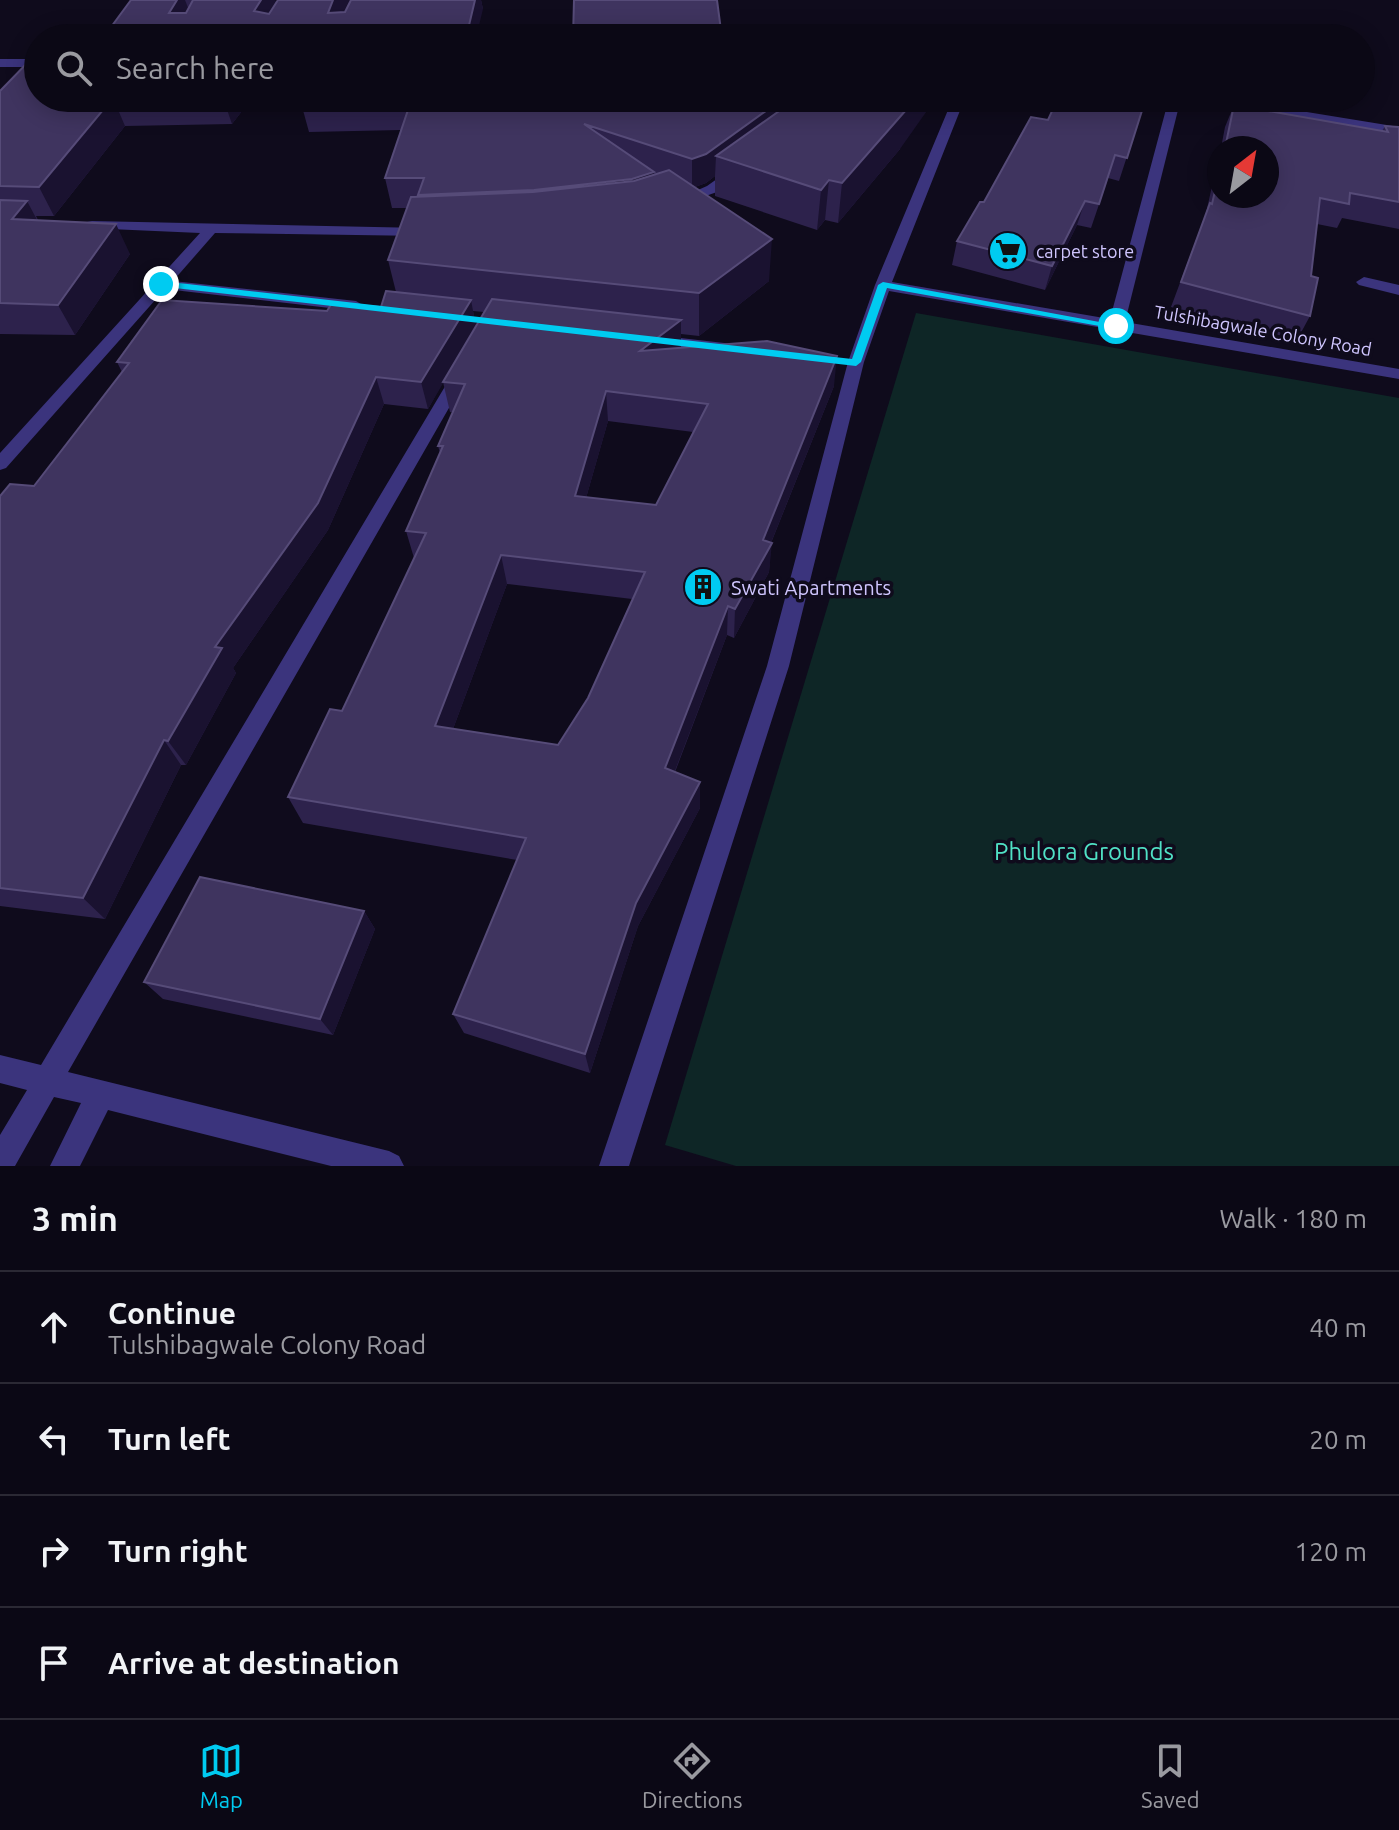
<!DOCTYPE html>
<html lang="en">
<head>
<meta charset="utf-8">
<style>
	:root { --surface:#0b0815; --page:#191622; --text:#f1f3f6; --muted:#9a9aa0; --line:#2b2934; --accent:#00cbf1 }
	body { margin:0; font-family:Ubuntu,sans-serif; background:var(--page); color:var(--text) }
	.compass { position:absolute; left:1207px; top:136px; width:72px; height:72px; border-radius:50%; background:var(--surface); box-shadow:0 4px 20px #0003; rotate:31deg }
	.stop { position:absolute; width:24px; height:24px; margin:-18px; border:6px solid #00cbf1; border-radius:50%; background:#fff }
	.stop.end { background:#00cbf1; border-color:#fff; box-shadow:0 2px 8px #0008 }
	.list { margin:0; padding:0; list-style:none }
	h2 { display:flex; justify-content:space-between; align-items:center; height:104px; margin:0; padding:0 32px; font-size:34px }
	h2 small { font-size:26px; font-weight:400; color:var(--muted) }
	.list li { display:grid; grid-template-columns:52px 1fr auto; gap:24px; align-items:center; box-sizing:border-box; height:112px; padding:0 32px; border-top:2px solid var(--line) }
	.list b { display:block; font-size:30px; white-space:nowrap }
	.list p { margin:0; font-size:26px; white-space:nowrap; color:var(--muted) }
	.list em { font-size:26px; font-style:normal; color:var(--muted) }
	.icon { flex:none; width:44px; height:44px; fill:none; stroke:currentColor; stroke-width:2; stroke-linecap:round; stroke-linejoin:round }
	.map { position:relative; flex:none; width:1399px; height:1166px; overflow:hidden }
	.search { position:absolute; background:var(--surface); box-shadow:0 4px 20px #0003; left:24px; right:24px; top:24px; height:88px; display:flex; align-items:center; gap:20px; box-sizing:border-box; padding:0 28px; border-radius:44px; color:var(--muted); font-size:30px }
	.sheet { height:552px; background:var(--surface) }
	nav { display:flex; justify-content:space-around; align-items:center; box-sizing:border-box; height:112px; border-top:2px solid var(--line); background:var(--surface); font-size:22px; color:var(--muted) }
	nav a { display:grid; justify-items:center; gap:4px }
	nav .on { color:var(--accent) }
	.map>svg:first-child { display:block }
	.green { fill:#0e2626 }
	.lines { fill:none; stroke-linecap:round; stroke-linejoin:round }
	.street { fill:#3b347d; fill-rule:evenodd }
	.wall { fill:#2d224c; fill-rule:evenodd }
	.shaded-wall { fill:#1a1230 }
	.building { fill:#3f345f; stroke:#564b78; stroke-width:2; fill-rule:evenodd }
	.route { fill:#00cbf1 }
	.labels { text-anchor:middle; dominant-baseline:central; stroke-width:7; stroke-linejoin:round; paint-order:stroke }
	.far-poi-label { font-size:18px; fill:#d0c6ff; stroke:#0f0b1c; text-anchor:start }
	.far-street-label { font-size:18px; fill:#d0c6ff; stroke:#0f0b1c }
	.poi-label { font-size:20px; fill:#d0c6ff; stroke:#0f0b1c; text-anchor:start }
	.near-park-label { font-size:24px; fill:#50e1c5; stroke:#0f0b1c }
</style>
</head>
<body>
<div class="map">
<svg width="1399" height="1166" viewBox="0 0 1399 1166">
	<rect width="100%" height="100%" fill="#0f0b1c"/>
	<path class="green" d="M 916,313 L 1399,398 L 1399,1166 L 736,1166 L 665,1145 Z"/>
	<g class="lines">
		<path class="street" d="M 0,59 L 38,59 L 38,67 L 0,67 Z
			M 817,98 L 829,98 C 823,111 812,127 796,126 L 796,120 L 812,108 Z
			M 953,98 L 965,98 L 892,282 L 1110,319 L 1169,98 L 1181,98 L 1125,322 L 1399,369 L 1399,379 L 889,291 L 864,362 L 789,666 L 629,1166 L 599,1166 L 767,666 L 848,362 L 875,285 Z
			M 1192,98 L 1221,98 L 1399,127 L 1399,135 L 1198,102 Z
			M 731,169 L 743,172 L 717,192 L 680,205 L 673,201 L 707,186 Z
			M 92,221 L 423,228 L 430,232 L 423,236 L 215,233 L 173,281 L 356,301 L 364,306 L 356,311 L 165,289 L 6,468 L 0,470 L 0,453 L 200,233 L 87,228 L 87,222 Z
			M 1364,277 L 1399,285 L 1399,295 L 1359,285 L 1356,282 Z
			M 654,335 L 733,344 L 741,349 L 733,354 L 648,344 L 648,336 Z
			M 461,368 L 469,373 L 68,1072 L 389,1151 L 399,1156 L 404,1166 L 331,1166 L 108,1110 L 80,1166 L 50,1166 L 81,1103 L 54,1097 L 15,1166 L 0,1166 L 0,1135 L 27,1090 L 0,1083 L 0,1055 L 41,1065 L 453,373 Z"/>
	</g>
	<path class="wall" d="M 131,0 L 275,0 L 276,3 L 278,0 L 481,0 L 483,9 L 103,38 Z
		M 0,91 L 38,98 L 252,98 L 232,124 L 125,126 L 54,216 L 36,216 L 38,220 L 130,254 L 75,335 L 0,334 Z
		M 305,98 L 777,103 L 776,113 L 900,149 L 838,223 L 825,220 L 817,230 L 715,196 L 715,176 L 706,183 L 695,187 L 769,281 L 699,336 L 681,334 L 681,348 L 834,386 L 771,543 L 769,572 L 734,638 L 727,635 L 675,772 L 700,782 L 700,808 L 638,926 L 590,1073 L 464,1033 L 453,1014 L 517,860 L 303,823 L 288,797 L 342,711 L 414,558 L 406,531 L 440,453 L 438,446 L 453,412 L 450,412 L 443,382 L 428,409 L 384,404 L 328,530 L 233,668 L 236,673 L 186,765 L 181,765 L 105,919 L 0,906 L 0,496 L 34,486 L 122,372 L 117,362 L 327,311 L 381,307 L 396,292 L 388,260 L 407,208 L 392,208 L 385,178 L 401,130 L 309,132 L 301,103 ZM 473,311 L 484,312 L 476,327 ZM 608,421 L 693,432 L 656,505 L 586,498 ZM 507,584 L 632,599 L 588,698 L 558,745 L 453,729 Z
		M 1146,98 L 1119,181 L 1108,178 L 1091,228 L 1077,225 L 1045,290 L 952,265 L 957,241 L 984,202 Z
		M 1234,105 L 1382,131 L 1385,126 L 1399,127 L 1399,229 L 1342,218 L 1337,228 L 1317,224 L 1311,276 L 1310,316 L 1297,340 L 1171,307 L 1206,213 L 1219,155 L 1219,196 L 1267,148 L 1221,148 L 1225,127 Z
		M 364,911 L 375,929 L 333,1035 L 163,999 L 144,982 Z"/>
	<path class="shaded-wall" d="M 177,0 L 185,0 L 192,18 L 169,13 Z
		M 261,0 L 275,0 L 278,11 L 262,38 L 254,11 Z
		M 333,0 L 350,0 L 353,13 L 328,13 Z
		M 475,0 L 481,0 L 483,9 L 476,38 L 466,38 Z
		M 113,98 L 125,126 L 54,216 L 39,187 Z
		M 223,98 L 252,98 L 232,124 Z
		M 915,98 L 936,98 L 900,149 L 838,223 L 842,183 Z
		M 777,103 L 775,132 L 716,156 L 715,176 L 706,183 L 692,188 L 692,159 Z
		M 654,172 L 655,201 L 538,220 L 534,190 Z
		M 829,180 L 825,220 L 817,230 L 821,190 Z
		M 27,201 L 43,231 L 12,219 Z
		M 1085,201 L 1077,225 L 1045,290 L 1052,266 Z
		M 116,224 L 130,254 L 75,335 L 58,305 Z
		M 772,239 L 769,281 L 699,336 L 699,293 Z
		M 471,300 L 476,327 L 428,409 L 421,382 Z
		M 681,320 L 681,350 L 640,351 Z
		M 837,356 L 834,386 L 770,545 L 772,543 L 769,572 L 734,638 L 735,609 Z
		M 376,377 L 384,404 L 328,530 L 233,668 L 236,673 L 186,765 L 168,741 L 215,647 Z
		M 606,391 L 608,421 L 578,526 L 575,496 Z
		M 501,555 L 507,584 L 444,753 L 435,726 Z
		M 728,606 L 727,635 L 666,794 L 665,768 Z
		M 164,740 L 181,765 L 105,919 L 83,898 Z
		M 700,782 L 700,808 L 638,926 L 590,1073 L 585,1054 L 636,903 Z
		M 364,911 L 375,929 L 333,1035 L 320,1019 Z"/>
	<path class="building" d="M 131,0 L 177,0 L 169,13 L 186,13 L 193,0 L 261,0 L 254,11 L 269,14 L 278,0 L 333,0 L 328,13 L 345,12 L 351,0 L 475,0 L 466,38 L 103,38 Z
		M 574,0 L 717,0 L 722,38 L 573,38 Z
		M 33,57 L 38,57 L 38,98 L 113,98 L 39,187 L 0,186 L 0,91 Z
		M 305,98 L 761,98 L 777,103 L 706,154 L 692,159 L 584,124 L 654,172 L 632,179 L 534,190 L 418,195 L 424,178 L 385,178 L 411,101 L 301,103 Z
		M 841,98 L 915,98 L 906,110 L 842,183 L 829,180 L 821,190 L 716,156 L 796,99 L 831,110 Z
		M 1058,98 L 1146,98 L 1127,158 L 1115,155 L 1099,204 L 1085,201 L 1052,266 L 957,241 L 980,202 L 984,202 L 1031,117 L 1048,120 Z
		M 1234,105 L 1388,132 L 1385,126 L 1399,127 L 1399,202 L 1350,193 L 1349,204 L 1320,198 L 1311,276 L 1318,278 L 1310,316 L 1181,282 L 1210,203 L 1212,204 L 1219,174 L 1219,196 L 1267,196 L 1267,148 L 1225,148 Z
		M 669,170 L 772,239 L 699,293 L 388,260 L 411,197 L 533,192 L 634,181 Z
		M 0,200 L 27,201 L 12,219 L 116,224 L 58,305 L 0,303 Z
		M 386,291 L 471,300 L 421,382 L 376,377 L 318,503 L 215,647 L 222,648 L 168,741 L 164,740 L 83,898 L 0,888 L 0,496 L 10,484 L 34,486 L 129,363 L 117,362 L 162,300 L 327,311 L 332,303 L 381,307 Z
		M 492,299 L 681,320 L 640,351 L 767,341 L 837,356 L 763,540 L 772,543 L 735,609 L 728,606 L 665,768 L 700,782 L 636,903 L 585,1054 L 453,1014 L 526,838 L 288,797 L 330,709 L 342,711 L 426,533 L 406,531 L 443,446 L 438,446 L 465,384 L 443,382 ZM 606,391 L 708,404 L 656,505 L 575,496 ZM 501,555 L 645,572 L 588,698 L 558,745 L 435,726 Z
		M 200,877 L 364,911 L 320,1019 L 144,982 Z"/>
	<path class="route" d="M 161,281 L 852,359 L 878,285 L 883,282 L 1121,326 L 1116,329 L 887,288 L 861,362 L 856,366 L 157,286 Z"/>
	<defs>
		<symbol id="supermarket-disc" viewBox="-11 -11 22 22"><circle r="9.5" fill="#00cbf1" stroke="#0f0b1c"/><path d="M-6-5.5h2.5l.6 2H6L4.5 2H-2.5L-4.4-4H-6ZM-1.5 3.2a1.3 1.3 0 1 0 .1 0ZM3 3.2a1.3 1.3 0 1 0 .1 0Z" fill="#111"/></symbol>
		<symbol id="building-disc" viewBox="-11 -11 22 22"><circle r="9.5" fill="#00cbf1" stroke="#0f0b1c"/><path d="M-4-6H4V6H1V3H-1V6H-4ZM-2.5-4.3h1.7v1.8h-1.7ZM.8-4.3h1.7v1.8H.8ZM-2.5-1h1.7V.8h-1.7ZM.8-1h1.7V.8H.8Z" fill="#111"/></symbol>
	</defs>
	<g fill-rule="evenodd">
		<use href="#supermarket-disc" x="986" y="229" width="44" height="44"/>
		<use href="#building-disc" x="681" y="565" width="44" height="44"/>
	</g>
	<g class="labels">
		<g class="far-poi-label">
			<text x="1036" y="251">carpet store</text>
		</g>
		<g class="far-street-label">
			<text transform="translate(1263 330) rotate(10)">Tulshibagwale Colony Road</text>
		</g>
		<g class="poi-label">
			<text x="731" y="587">Swati Apartments</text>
		</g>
		<g class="near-park-label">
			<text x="1084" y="851">Phulora Grounds</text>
		</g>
	</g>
</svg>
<svg class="compass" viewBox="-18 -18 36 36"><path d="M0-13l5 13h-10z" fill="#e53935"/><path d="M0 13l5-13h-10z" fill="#9a9aa0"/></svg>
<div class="stop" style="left:1116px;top:326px"></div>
<div class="stop end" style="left:161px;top:284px"></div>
<div class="search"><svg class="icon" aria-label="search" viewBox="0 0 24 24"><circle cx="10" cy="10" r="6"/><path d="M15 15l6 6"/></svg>Search here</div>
</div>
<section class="sheet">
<h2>3 min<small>Walk · 180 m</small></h2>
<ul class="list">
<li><svg class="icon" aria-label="ahead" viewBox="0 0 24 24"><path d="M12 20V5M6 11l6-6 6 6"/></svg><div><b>Continue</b><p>Tulshibagwale Colony Road</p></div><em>40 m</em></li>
<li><svg class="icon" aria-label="left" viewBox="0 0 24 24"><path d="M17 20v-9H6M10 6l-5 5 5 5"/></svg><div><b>Turn left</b></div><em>20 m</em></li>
<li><svg class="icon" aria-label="right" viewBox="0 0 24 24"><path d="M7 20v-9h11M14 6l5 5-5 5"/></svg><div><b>Turn right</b></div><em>120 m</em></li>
<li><svg class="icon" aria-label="arrive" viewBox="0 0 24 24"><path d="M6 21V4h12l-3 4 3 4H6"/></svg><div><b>Arrive at destination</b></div></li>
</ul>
</section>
<nav>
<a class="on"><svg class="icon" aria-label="map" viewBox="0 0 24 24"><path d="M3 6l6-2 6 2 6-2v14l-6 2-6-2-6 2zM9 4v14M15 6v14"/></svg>Map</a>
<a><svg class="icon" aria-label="directions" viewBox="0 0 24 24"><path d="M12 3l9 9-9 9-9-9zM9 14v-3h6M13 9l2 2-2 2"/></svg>Directions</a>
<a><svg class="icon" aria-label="saved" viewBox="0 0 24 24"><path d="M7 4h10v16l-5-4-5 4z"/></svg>Saved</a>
</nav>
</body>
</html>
